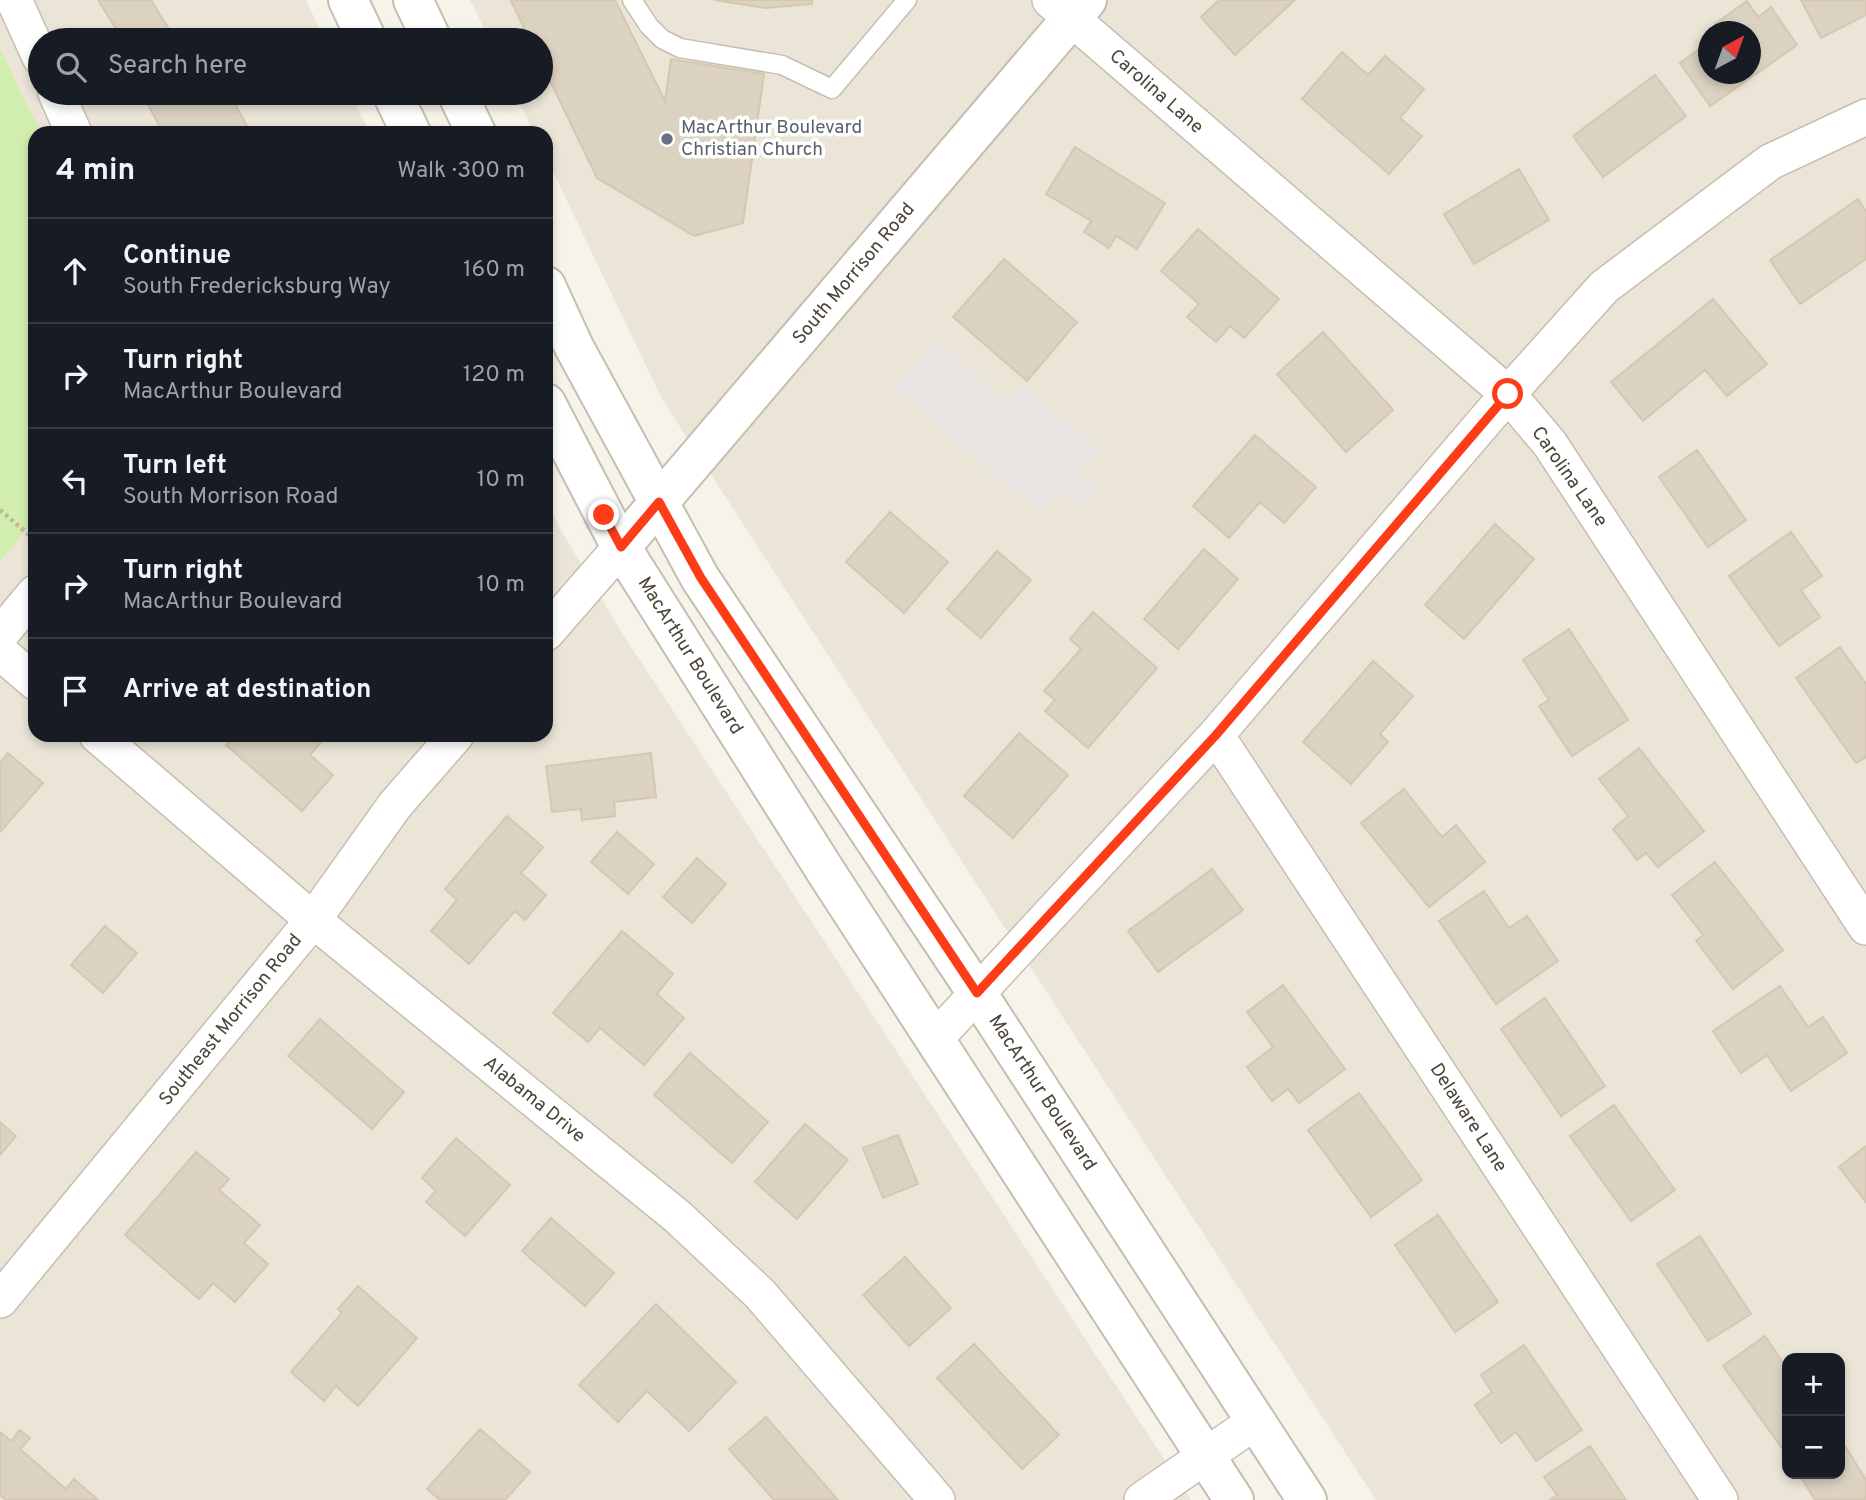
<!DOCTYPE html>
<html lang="en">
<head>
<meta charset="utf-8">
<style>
	:root { --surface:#171b24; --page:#242831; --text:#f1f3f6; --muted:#9ea1a6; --line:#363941 }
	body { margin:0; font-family:Overpass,sans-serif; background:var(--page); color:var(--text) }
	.controls { position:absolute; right:21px; bottom:21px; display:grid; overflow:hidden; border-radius:14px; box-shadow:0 4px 10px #0003 }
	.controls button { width:63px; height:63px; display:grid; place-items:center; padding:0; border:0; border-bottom:2px solid var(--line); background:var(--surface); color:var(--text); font:35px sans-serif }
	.compass { position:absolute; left:1698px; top:21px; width:63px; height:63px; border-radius:50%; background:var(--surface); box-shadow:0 4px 10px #0003; rotate:41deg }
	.stop { position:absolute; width:21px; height:21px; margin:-16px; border:5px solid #ff3c18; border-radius:50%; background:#fff }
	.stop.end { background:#ff3c18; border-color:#fff; box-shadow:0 2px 7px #0008 }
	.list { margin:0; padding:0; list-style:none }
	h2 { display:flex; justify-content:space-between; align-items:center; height:91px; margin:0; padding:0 28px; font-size:30px }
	h2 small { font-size:23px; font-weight:400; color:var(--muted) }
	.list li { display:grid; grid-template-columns:46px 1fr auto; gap:21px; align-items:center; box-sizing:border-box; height:105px; padding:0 28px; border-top:2px solid var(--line) }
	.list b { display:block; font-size:26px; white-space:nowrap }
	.list p { margin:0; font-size:23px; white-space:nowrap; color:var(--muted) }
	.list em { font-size:23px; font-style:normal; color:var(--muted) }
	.icon { flex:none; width:38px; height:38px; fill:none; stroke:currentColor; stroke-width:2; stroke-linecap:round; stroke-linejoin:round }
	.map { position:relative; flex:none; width:1866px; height:1500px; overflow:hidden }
	.search { position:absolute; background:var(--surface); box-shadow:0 4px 10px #0003; left:28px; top:28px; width:525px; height:77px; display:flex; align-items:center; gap:18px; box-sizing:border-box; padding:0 24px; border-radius:38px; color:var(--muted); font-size:26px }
	.panel { position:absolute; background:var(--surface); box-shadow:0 4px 10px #0003; left:28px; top:126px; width:525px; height:616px; border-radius:21px }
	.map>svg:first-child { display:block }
	.residential { fill:#ebe5d8; fill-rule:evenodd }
	.green { fill:#d1eeaf }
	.parking { fill:#e8e5e2 }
	.building { fill:#dcd2c1; stroke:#d5c7b0; stroke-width:2 }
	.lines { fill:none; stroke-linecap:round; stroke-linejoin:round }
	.service-casing { stroke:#c6beae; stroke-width:21 }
	.minor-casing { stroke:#c6beae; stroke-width:38 }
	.tertiary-casing { stroke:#c6beae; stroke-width:42 }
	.path { stroke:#c6b79b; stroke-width:4.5; stroke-dasharray:3.5 3.5; stroke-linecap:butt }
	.service { stroke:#fff; stroke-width:18 }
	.minor { stroke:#fff; stroke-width:35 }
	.tertiary { stroke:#fff; stroke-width:38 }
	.route { stroke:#ff3c18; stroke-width:9 }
	.worship-dot { fill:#6b7280; stroke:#fff; stroke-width:2.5 }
	.labels { text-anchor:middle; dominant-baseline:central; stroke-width:7; stroke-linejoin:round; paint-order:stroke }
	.street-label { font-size:19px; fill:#4b4437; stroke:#fff }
	.worship-label { font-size:19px; fill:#5b616d; stroke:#fff; text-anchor:start }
</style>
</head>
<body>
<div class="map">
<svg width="1866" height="1500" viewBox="0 0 1866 1500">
	<rect width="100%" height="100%" fill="#f6f3ea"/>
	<path class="residential" d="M 0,0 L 306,0 L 325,40 L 40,40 L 40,93 L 350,93 L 370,133 L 35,133 L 35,735 L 546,735 L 546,498 L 561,530 L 620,630 L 1191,1500 L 0,1500 Z
		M 470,0 L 1866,0 L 1866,1500 L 1376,1500 L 662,399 L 546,157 L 546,133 L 534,133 L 515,93 L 541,93 L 541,40 L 490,40 ZM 1708,32 L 1750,32 L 1750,74 L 1708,74 ZM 1787,1358 L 1840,1358 L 1840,1474 L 1787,1474 Z"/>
	<path class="green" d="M 0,49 L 41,133 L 35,133 L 35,520 L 0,561 Z"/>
	<path class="parking" d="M 935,340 L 1008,403 L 1024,385 L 1099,449 L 1078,472 L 1098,489 L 1082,509 L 1061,491 L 1041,514 L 894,388 Z"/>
	<path class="building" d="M 98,0 L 151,0 L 175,39 L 123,40 Z
		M 513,0 L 615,0 L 665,101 L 671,59 L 764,74 L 743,223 L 694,236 L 597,178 L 541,62 L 541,40 L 530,40 L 511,1 Z
		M 714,0 L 812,0 L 812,4 L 765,8 Z
		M 1219,0 L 1295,0 L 1235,55 L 1201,17 Z
		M 1801,0 L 1866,0 L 1866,15 L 1821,38 Z
		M 1747,1 L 1758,17 L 1771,7 L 1797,45 L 1710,106 L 1680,63 L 1708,43 L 1708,74 L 1750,74 L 1750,32 L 1720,32 L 1715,24 Z
		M 1342,52 L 1368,75 L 1385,56 L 1424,89 L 1400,118 L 1422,136 L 1389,174 L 1302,99 Z
		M 1655,75 L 1686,116 L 1603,177 L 1573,136 Z
		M 157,93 L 229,93 L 251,133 L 163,133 L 145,99 Z
		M 1075,147 L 1165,203 L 1137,249 L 1116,236 L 1109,248 L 1084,232 L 1091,221 L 1046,194 Z
		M 1519,169 L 1549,220 L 1474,264 L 1444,214 Z
		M 1858,199 L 1866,211 L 1866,259 L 1800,304 L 1770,260 Z
		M 1198,229 L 1279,299 L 1244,338 L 1230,326 L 1216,342 L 1187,317 L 1199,304 L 1161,271 Z
		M 1004,259 L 1077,322 L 1027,381 L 953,317 Z
		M 1713,299 L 1767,364 L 1727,396 L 1705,370 L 1643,421 L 1611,382 Z
		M 1323,332 L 1393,410 L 1346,452 L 1277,374 Z
		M 1255,435 L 1316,487 L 1284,523 L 1260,502 L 1229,538 L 1193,506 Z
		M 1697,450 L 1746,520 L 1708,547 L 1659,477 Z
		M 890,512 L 948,562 L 904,613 L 846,562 Z
		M 1495,524 L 1534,559 L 1464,639 L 1425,605 Z
		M 1791,532 L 1822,576 L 1801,590 L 1820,617 L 1779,646 L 1729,576 Z
		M 1204,549 L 1238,579 L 1178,649 L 1144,619 Z
		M 997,551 L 1031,580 L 981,638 L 947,609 Z
		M 1093,612 L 1157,668 L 1088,748 L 1045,711 L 1055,700 L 1044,691 L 1081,649 L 1070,639 Z
		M 1569,629 L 1628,720 L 1572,756 L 1539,706 L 1549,700 L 1523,660 Z
		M 1840,647 L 1866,684 L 1866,757 L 1856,763 L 1796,678 Z
		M 1373,661 L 1413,696 L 1380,734 L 1388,742 L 1351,784 L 1303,742 Z
		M 1019,733 L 1068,775 L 1013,838 L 964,796 Z
		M 234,735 L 317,735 L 323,740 L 310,755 L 333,775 L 302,811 L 226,745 Z
		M 1639,748 L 1704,831 L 1658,867 L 1646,853 L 1637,860 L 1613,829 L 1628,816 L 1599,779 Z
		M 8,753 L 43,783 L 0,832 L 0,763 Z
		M 651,753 L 656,797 L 614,802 L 615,816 L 582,820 L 581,809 L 552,812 L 546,766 Z
		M 1404,789 L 1442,837 L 1456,825 L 1485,862 L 1429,907 L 1361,823 Z
		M 507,816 L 543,847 L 521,873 L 546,895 L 525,920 L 515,911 L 469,964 L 431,931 L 457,900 L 445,889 Z
		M 617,832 L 654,864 L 628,894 L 591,862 Z
		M 697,858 L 726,884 L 692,923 L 663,897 Z
		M 1715,862 L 1783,950 L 1733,989 L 1696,941 L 1703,935 L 1672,895 Z
		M 1212,869 L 1243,910 L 1158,972 L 1128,931 Z
		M 1484,891 L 1509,928 L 1527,916 L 1558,961 L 1496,1004 L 1439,921 Z
		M 105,926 L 137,953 L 103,993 L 71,965 Z
		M 622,931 L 673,974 L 657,994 L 684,1018 L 644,1065 L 600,1028 L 588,1042 L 553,1013 Z
		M 1283,985 L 1345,1069 L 1299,1103 L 1288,1089 L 1272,1101 L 1247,1067 L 1273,1047 L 1247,1012 Z
		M 1780,986 L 1808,1027 L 1823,1017 L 1847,1053 L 1791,1091 L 1767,1055 L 1741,1073 L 1713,1031 Z
		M 1545,998 L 1605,1086 L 1561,1116 L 1501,1029 Z
		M 320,1019 L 404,1092 L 372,1129 L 288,1056 Z
		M 690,1053 L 768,1122 L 732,1163 L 654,1095 Z
		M 1359,1093 L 1422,1180 L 1371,1217 L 1308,1130 Z
		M 1614,1105 L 1675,1190 L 1631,1221 L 1570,1136 Z
		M 0,1122 L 16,1136 L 0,1155 Z
		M 805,1124 L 848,1160 L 797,1219 L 755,1182 Z
		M 898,1135 L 918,1184 L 883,1198 L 863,1148 Z
		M 456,1138 L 510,1185 L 465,1236 L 426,1202 L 436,1191 L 422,1178 Z
		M 1866,1146 L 1866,1202 L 1839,1167 Z
		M 196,1152 L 229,1179 L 219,1190 L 260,1225 L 244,1243 L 268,1264 L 235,1302 L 213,1283 L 199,1299 L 125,1235 Z
		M 1438,1215 L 1498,1302 L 1455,1332 L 1395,1245 Z
		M 551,1218 L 614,1273 L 585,1306 L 522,1251 Z
		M 1700,1236 L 1751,1314 L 1708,1341 L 1657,1264 Z
		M 905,1257 L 951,1308 L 909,1346 L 863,1295 Z
		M 358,1286 L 417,1338 L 358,1406 L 336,1386 L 324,1401 L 291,1372 L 342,1313 L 338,1309 Z
		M 656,1304 L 736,1382 L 689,1431 L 647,1391 L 618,1422 L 579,1385 Z
		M 1765,1336 L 1787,1368 L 1787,1448 L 1784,1451 L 1723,1366 Z
		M 974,1344 L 1059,1435 L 1022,1469 L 937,1378 Z
		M 1524,1345 L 1582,1430 L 1536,1461 L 1516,1432 L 1501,1443 L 1475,1405 L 1492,1392 L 1481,1375 Z
		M 766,1417 L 838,1500 L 774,1500 L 729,1449 Z
		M 480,1429 L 530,1472 L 505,1500 L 440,1500 L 427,1489 Z
		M 20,1430 L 30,1438 L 20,1449 L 66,1489 L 74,1479 L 98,1500 L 6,1500 L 0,1495 L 0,1432 L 11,1441 Z
		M 1840,1438 L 1866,1480 L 1866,1500 L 1815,1500 L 1799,1474 L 1840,1474 Z
		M 1590,1446 L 1626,1500 L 1550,1500 L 1557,1495 L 1544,1477 Z"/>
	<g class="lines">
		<defs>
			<path id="service" d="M 632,0 L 649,26 L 662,39 L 680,48 L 782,65 L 832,89 L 907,0"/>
			<path id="minor" d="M 14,0 L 40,57
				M 1050,0 L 1508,394 L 1550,444 L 1866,927
				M 56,93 L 74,133
				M 546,633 L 621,547
				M 0,635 L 35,593
				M 0,652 L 35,682
				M 97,735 L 313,920 L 678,1217 L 760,1294 L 937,1500
				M 1216,735 L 1720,1500
				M 935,1039 L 1216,735 L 1508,394 L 1604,287 L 1770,162 L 1866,117
				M 0,1300 L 313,920 L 395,805 L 456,735
				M 1142,1500 L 1256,1421"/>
			<path id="tertiary" d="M 348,0 L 367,40
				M 413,0 L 432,40
				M 392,93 L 411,133
				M 457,93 L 476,133
				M 546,286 L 574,347 L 700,578 L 977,993 L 1307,1500
				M 546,403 L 621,547 L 828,875 L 1234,1500
				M 621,547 L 1087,0"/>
		</defs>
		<use href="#service" class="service-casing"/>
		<use href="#minor" class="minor-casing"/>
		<use href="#tertiary" class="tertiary-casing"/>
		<path class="path" d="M 0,510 L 35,540"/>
		<use href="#service" class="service"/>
		<use href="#minor" class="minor"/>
		<use href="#tertiary" class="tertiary"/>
	</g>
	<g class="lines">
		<path class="route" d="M 604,515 L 621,547 L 659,502 L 701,578 L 977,993 L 1216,735 L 1508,394"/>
	</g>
	<circle class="worship-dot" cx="667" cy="139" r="7"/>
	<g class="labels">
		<g class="street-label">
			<text transform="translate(1156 92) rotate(41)">Carolina Lane</text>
			<text transform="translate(854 274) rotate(-50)">South Morrison Road</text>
			<text transform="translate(1569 477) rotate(55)">Carolina Lane</text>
			<text transform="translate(690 656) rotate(58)">MacArthur Boulevard</text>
			<text transform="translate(231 1020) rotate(-51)">Southeast Morrison Road</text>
			<text transform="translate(1042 1093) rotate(57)">MacArthur Boulevard</text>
			<text transform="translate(534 1100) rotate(39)">Alabama Drive</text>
			<text transform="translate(1468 1118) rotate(57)">Delaware Lane</text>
		</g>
		<g class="worship-label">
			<text x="681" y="128">MacArthur Boulevard<tspan x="681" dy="22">Christian Church</tspan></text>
		</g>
	</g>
</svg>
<div class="controls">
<button>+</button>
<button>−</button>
</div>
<svg class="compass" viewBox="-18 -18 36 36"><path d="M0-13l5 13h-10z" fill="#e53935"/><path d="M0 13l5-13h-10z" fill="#9ea1a6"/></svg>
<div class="stop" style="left:1508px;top:394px"></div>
<div class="stop end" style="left:604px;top:515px"></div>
<div class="search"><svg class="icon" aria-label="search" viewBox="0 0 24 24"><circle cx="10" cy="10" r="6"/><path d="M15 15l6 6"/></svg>Search here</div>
<section class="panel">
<h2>4 min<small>Walk · 300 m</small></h2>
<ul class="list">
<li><svg class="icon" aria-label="ahead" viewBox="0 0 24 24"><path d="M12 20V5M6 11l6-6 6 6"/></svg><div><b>Continue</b><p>South Fredericksburg Way</p></div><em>160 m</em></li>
<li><svg class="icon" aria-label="right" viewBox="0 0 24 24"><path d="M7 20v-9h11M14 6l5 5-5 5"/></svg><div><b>Turn right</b><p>MacArthur Boulevard</p></div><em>120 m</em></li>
<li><svg class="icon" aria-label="left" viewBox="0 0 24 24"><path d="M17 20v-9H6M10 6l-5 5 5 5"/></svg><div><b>Turn left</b><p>South Morrison Road</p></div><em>10 m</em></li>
<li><svg class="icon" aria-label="right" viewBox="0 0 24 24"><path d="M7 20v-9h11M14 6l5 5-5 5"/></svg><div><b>Turn right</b><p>MacArthur Boulevard</p></div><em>10 m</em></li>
<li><svg class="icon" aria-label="arrive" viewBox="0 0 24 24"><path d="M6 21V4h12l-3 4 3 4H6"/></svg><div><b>Arrive at destination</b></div></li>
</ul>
</section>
</div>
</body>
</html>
